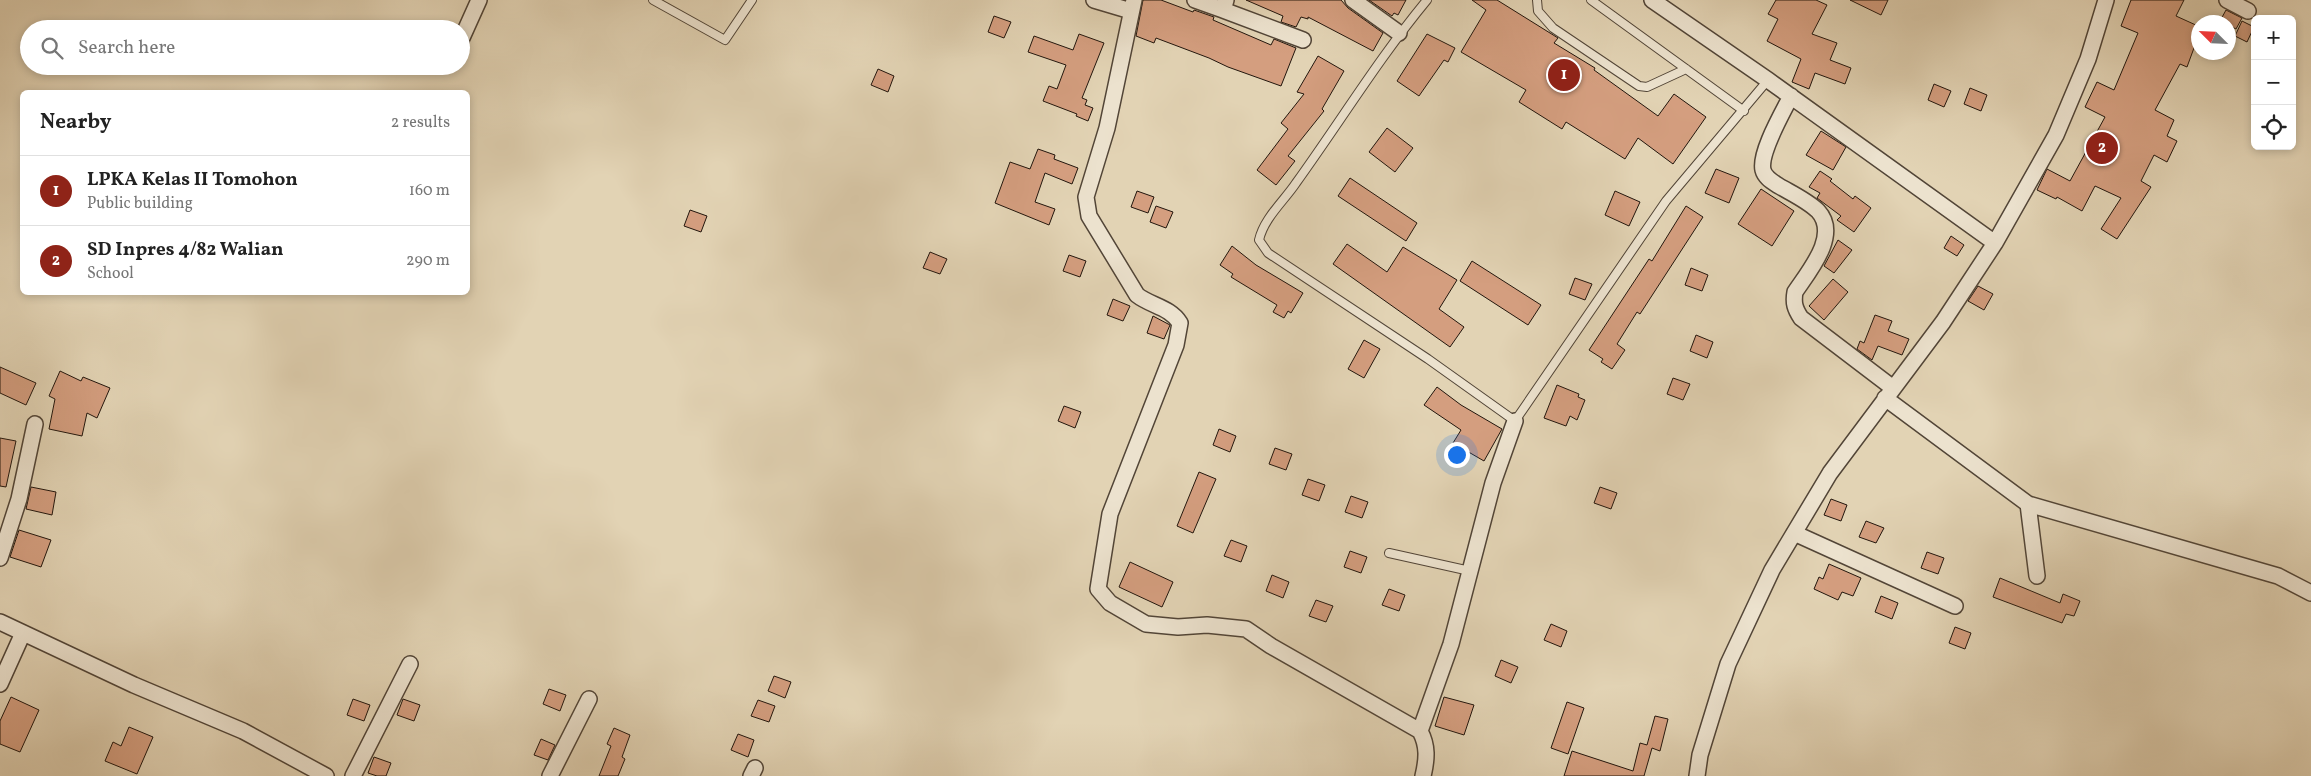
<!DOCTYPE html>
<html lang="en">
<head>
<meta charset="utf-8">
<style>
	:root { --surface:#fff; --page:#f6f6f6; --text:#222; --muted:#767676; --line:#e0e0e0; --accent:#8f2418 }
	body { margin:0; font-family:Vollkorn,serif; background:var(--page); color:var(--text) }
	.controls { position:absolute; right:15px; top:15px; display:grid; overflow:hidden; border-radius:8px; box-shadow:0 2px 8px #0003 }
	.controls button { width:45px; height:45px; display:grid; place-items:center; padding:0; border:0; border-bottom:1px solid var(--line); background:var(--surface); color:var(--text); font:25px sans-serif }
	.compass { position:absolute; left:2191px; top:15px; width:45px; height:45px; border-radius:50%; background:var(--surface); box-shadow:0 2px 8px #0003; rotate:294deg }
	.you { position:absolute; left:1456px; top:454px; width:18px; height:18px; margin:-12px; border:4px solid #fff; border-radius:50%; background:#1a73e8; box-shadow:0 0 0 8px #1a73e833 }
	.badge { display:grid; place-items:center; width:32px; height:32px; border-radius:50%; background:var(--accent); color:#fff; font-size:16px; font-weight:700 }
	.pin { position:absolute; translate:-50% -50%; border:2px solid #fff; box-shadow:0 1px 5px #0006 }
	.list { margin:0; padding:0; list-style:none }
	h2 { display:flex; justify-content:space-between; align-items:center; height:65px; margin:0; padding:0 20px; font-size:21px }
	h2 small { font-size:16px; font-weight:400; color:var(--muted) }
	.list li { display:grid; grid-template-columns:32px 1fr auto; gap:15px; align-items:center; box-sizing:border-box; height:70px; padding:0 20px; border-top:1px solid var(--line) }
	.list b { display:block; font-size:19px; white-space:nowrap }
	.list p { margin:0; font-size:16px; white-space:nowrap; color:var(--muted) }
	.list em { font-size:16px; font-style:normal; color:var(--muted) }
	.icon { flex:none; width:28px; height:28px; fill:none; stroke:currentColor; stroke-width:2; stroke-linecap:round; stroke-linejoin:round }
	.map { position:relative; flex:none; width:2311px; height:776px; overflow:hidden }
	.search { position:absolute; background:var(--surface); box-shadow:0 2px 8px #0003; left:20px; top:20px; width:450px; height:55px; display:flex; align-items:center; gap:12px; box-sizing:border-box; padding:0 18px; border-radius:28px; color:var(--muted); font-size:19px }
	.panel { position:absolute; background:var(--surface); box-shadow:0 2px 8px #0003; left:20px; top:90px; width:450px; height:205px; border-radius:8px }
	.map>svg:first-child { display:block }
	.building { fill:#d49e7f; stroke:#22160d }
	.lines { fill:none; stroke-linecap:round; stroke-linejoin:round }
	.lane-casing { stroke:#524537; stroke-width:10 }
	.street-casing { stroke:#524537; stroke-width:18 }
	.lane { stroke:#ece2ce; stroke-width:8 }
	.street { stroke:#ece2ce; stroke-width:15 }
</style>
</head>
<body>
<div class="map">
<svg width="2311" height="776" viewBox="0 0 2311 776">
	<rect width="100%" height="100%" fill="#e2d3b4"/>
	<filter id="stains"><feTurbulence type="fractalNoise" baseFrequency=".004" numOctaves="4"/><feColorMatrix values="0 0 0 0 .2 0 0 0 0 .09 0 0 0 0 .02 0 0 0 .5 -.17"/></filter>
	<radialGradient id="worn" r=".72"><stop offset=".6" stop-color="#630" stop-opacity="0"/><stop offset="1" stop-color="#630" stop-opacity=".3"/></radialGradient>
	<path class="building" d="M 1143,0 L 1161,0 L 1193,12 L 1194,10 L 1214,17 L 1213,20 L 1271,45 L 1274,39 L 1296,48 L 1281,86 L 1228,67 L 1209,58 L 1156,38 L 1154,43 L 1136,36 Z
		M 1246,0 L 1341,0 L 1348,8 L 1383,33 L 1373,51 L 1308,17 L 1308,19 L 1301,17 L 1296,27 L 1281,22 L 1283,16 Z
		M 1369,0 L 1406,0 L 1398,15 L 1394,13 L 1392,16 Z
		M 1472,0 L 1497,0 L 1558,38 L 1554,43 L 1595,68 L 1594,70 L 1658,116 L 1674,94 L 1706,117 L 1673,164 L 1638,138 L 1625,159 L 1566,122 L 1562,129 L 1519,102 L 1526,90 L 1461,52 L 1486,10 Z
		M 1776,0 L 1816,0 L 1827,5 L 1812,34 L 1837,43 L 1830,60 L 1851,68 L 1845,84 L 1815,73 L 1809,89 L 1792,82 L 1801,59 L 1767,41 L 1778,19 L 1768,14 Z
		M 1850,0 L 1888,0 L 1881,15 Z
		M 2131,0 L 2184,0 L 2176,16 L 2198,26 L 2198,37 L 2187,67 L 2180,64 L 2155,110 L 2174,120 L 2167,136 L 2177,141 L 2167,162 L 2154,155 L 2141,181 L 2151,187 L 2117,239 L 2101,229 L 2121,198 L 2095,186 L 2082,211 L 2057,197 L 2056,199 L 2037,190 L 2047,169 L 2070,181 L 2105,117 L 2085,107 L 2097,82 L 2114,90 L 2138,33 L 2121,26 Z
		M 2226,10 L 2242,18 L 2236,29 L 2228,25 L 2228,22 L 2220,21 Z
		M 994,16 L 1011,22 L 1004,38 L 988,32 Z
		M 2242,21 L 2254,27 L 2247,42 L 2235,36 Z
		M 1079,34 L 1104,43 L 1082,98 L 1087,100 L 1085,105 L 1093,108 L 1088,121 L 1076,116 L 1077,114 L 1043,101 L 1049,86 L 1057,89 L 1066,65 L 1028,52 L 1034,36 L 1073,50 Z
		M 1427,34 L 1455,48 L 1448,62 L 1444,60 L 1419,96 L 1397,81 Z
		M 1318,56 L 1344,71 L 1322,109 L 1324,111 L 1288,156 L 1295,161 L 1276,185 L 1257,170 L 1288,129 L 1281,123 L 1304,94 L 1297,92 Z
		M 878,69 L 894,76 L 888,92 L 871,85 Z
		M 1934,84 L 1951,91 L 1944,107 L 1928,100 Z
		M 1970,88 L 1987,95 L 1981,111 L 1964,104 Z
		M 1387,128 L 1413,148 L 1395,172 L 1369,152 Z
		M 1821,131 L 1846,147 L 1833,170 L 1806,155 Z
		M 1038,149 L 1055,155 L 1054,159 L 1078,168 L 1072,184 L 1045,173 L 1035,202 L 1055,209 L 1049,225 L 995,203 L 1010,162 L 1030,169 Z
		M 1716,169 L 1739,178 L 1729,203 L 1705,193 Z
		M 1820,171 L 1832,179 L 1830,181 L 1853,199 L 1855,196 L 1871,208 L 1854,232 L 1837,220 L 1841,216 L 1817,198 L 1820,193 L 1809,187 Z
		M 1350,178 L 1417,223 L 1406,241 L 1338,196 Z
		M 1761,189 L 1794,211 L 1772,246 L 1738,224 Z
		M 1137,191 L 1154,197 L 1148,213 L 1131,207 Z
		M 1615,191 L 1640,202 L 1629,226 L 1605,215 Z
		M 1156,206 L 1173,212 L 1166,228 L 1150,222 Z
		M 1686,206 L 1703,217 L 1640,314 L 1637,312 L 1617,344 L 1625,350 L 1612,369 L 1601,362 L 1603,359 L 1589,350 L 1649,259 L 1652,261 Z
		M 690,210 L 707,216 L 701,232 L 684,226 Z
		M 1951,236 L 1964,245 L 1957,256 L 1944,248 Z
		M 1838,240 L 1852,250 L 1834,273 L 1824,266 Z
		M 1347,244 L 1387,272 L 1403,247 L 1457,280 L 1439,309 L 1464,327 L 1450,347 L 1333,264 Z
		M 1232,246 L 1256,265 L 1303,293 L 1291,313 L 1288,311 L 1284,318 L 1273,312 L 1277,305 L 1231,277 L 1233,274 L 1220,265 Z
		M 930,252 L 947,259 L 940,274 L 923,268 Z
		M 1069,255 L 1086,261 L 1080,277 L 1063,271 Z
		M 1472,261 L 1541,305 L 1528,325 L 1460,281 Z
		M 1691,268 L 1708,275 L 1702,291 L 1685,285 Z
		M 1575,278 L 1592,284 L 1585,300 L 1569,294 Z
		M 1833,279 L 1848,292 L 1824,320 L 1809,306 Z
		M 1978,286 L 1993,294 L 1984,310 L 1968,301 Z
		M 1113,299 L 1130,306 L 1123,321 L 1107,315 Z
		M 1875,315 L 1892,321 L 1888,331 L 1909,339 L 1902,355 L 1878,346 L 1872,360 L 1857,349 L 1860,341 L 1864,343 Z
		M 1153,316 L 1170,325 L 1164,339 L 1147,333 Z
		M 1696,335 L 1713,342 L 1707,358 L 1690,351 Z
		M 1364,340 L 1380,349 L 1364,378 L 1348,369 Z
		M 0,367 L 36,383 L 26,405 L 0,393 Z
		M 60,371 L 81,381 L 83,377 L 110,388 L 97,418 L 87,413 L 82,436 L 49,429 L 55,399 L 49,396 Z
		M 1673,378 L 1690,384 L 1683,400 L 1667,394 Z
		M 1557,385 L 1579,394 L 1578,397 L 1585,400 L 1577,420 L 1570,416 L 1566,426 L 1544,418 Z
		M 1437,387 L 1461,405 L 1502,429 L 1484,461 L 1453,443 L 1461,430 L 1424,405 Z
		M 1064,406 L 1081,412 L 1075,428 L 1058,421 Z
		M 1219,429 L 1236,436 L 1230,452 L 1213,445 Z
		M 0,438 L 16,441 L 6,487 L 0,486 Z
		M 1275,448 L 1292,454 L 1286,470 L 1269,464 Z
		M 1199,472 L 1216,479 L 1193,533 L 1177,526 Z
		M 1308,479 L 1325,485 L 1319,501 L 1302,495 Z
		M 31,487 L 56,492 L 52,515 L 26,509 Z
		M 1600,487 L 1617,493 L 1611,509 L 1594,503 Z
		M 1351,496 L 1368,502 L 1362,518 L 1345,512 Z
		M 1831,499 L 1847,505 L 1841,521 L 1824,515 Z
		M 1866,521 L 1884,528 L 1876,543 L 1859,537 Z
		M 19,530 L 51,540 L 41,567 L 10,557 Z
		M 1231,540 L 1247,546 L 1241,562 L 1224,556 Z
		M 1350,551 L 1367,557 L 1361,573 L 1344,567 Z
		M 1927,552 L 1944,558 L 1938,574 L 1921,568 Z
		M 1130,562 L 1173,582 L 1162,607 L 1119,587 Z
		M 1829,564 L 1861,578 L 1853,596 L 1842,592 L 1838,600 L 1814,589 L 1819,577 L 1823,579 Z
		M 1272,575 L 1289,582 L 1283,598 L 1266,591 Z
		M 2000,578 L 2060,603 L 2063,594 L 2080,601 L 2074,616 L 2066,614 L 2062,623 L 1993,597 Z
		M 1389,589 L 1405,595 L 1399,611 L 1382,605 Z
		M 1881,596 L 1898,603 L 1892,619 L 1875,612 Z
		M 1316,600 L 1333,606 L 1326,622 L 1309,616 Z
		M 1551,624 L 1567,631 L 1561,647 L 1544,640 Z
		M 1955,627 L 1971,633 L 1965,649 L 1949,643 Z
		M 1501,660 L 1518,667 L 1511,683 L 1495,676 Z
		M 774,676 L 791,682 L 785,698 L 768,691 Z
		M 549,689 L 566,695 L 560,711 L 543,704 Z
		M 11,697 L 39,710 L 20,752 L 0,744 L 0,721 Z
		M 1444,697 L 1474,705 L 1464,735 L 1435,726 Z
		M 353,699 L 370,705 L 364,721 L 347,715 Z
		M 403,699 L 420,705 L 414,721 L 397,715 Z
		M 758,700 L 775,706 L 769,722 L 751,716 Z
		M 1567,702 L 1584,708 L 1568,754 L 1551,748 Z
		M 1655,716 L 1668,719 L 1660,751 L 1652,748 L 1644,776 L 1564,776 L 1572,751 L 1633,771 L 1640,743 L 1647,745 Z
		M 129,727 L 153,737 L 137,774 L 105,761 L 113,742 L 121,746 Z
		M 614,728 L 630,735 L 622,757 L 625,759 L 618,776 L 599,776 L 611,746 L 607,744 Z
		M 738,734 L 754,740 L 748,757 L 731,750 Z
		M 541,739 L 555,745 L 548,760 L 534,755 Z
		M 374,757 L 391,763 L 386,776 L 377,776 L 368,773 Z"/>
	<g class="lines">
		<defs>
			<path id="lane" d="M 653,0 L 725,40 L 752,0
				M 1427,0 C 1379,58 1340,122 1296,183 C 1284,201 1264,218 1259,240 L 1268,253 L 1428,359 L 1515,421 L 1666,201 L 1768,80
				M 1537,0 L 1538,11 L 1553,28 L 1639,86 L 1647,87 L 1686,69
				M 1591,0 L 1744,111
				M 1389,553 L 1470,571"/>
			<path id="street" d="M 1094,0 L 1131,11
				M 1134,0 L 1107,128 L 1086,197 L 1089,216 L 1137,295 C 1151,306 1170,307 1180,323 L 1176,345 L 1110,514 L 1098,589 L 1110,603 L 1146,624 L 1178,627 L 1207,625 L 1246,629 L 1271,646 L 1420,731 L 1451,644 L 1493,483 L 1515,421
				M 1195,0 L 1223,10
				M 1226,0 L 1223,10 L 1303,40
				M 1353,0 L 1399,33
				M 1652,0 L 1768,80 L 1995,243
				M 2227,0 L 2248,11
				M 461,40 L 479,0
				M 1791,96 C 1783,112 1759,153 1763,170 C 1765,178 1773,182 1779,186 C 1791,193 1808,201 1818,211 C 1840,235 1809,271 1795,292 C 1793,303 1795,309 1801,318 L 1893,388
				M 1885,398 L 2028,504 L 2037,576
				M 2028,504 L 2278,576 L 2311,593
				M 1794,533 L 1955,606
				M 0,558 L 19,499 L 35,424
				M 0,622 L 134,685 L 243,731 L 326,776
				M 0,684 L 23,633
				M 1420,731 C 1428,746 1427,759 1423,776
				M 353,776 L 410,664
				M 550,776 L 589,699
				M 751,776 L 755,768
				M 1697,776 L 1700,755 L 1728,664 L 1772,570 L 1830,473 L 1943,322 L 1995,243 L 2056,135 L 2088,59 L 2106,0"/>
		</defs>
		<use href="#lane" class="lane-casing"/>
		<use href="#street" class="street-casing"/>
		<use href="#lane" class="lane"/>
		<use href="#street" class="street"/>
	</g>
	<rect width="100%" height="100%" filter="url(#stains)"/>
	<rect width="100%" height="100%" fill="url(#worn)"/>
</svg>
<div class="controls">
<button>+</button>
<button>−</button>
<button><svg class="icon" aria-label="locate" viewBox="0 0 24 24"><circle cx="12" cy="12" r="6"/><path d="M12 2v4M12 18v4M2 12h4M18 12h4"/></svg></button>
</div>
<svg class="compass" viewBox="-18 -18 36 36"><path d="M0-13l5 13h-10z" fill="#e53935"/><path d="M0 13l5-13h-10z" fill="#767676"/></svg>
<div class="you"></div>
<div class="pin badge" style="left:1564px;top:75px">1</div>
<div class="pin badge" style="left:2102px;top:148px">2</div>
<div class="search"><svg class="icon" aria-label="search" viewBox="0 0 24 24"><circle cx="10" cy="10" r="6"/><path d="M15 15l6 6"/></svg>Search here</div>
<section class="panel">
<h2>Nearby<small>2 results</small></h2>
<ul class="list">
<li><span class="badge">1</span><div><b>LPKA Kelas II Tomohon</b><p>Public building</p></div><em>160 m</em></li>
<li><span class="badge">2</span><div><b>SD Inpres 4/82 Walian</b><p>School</p></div><em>290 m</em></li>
</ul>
</section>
</div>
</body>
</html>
